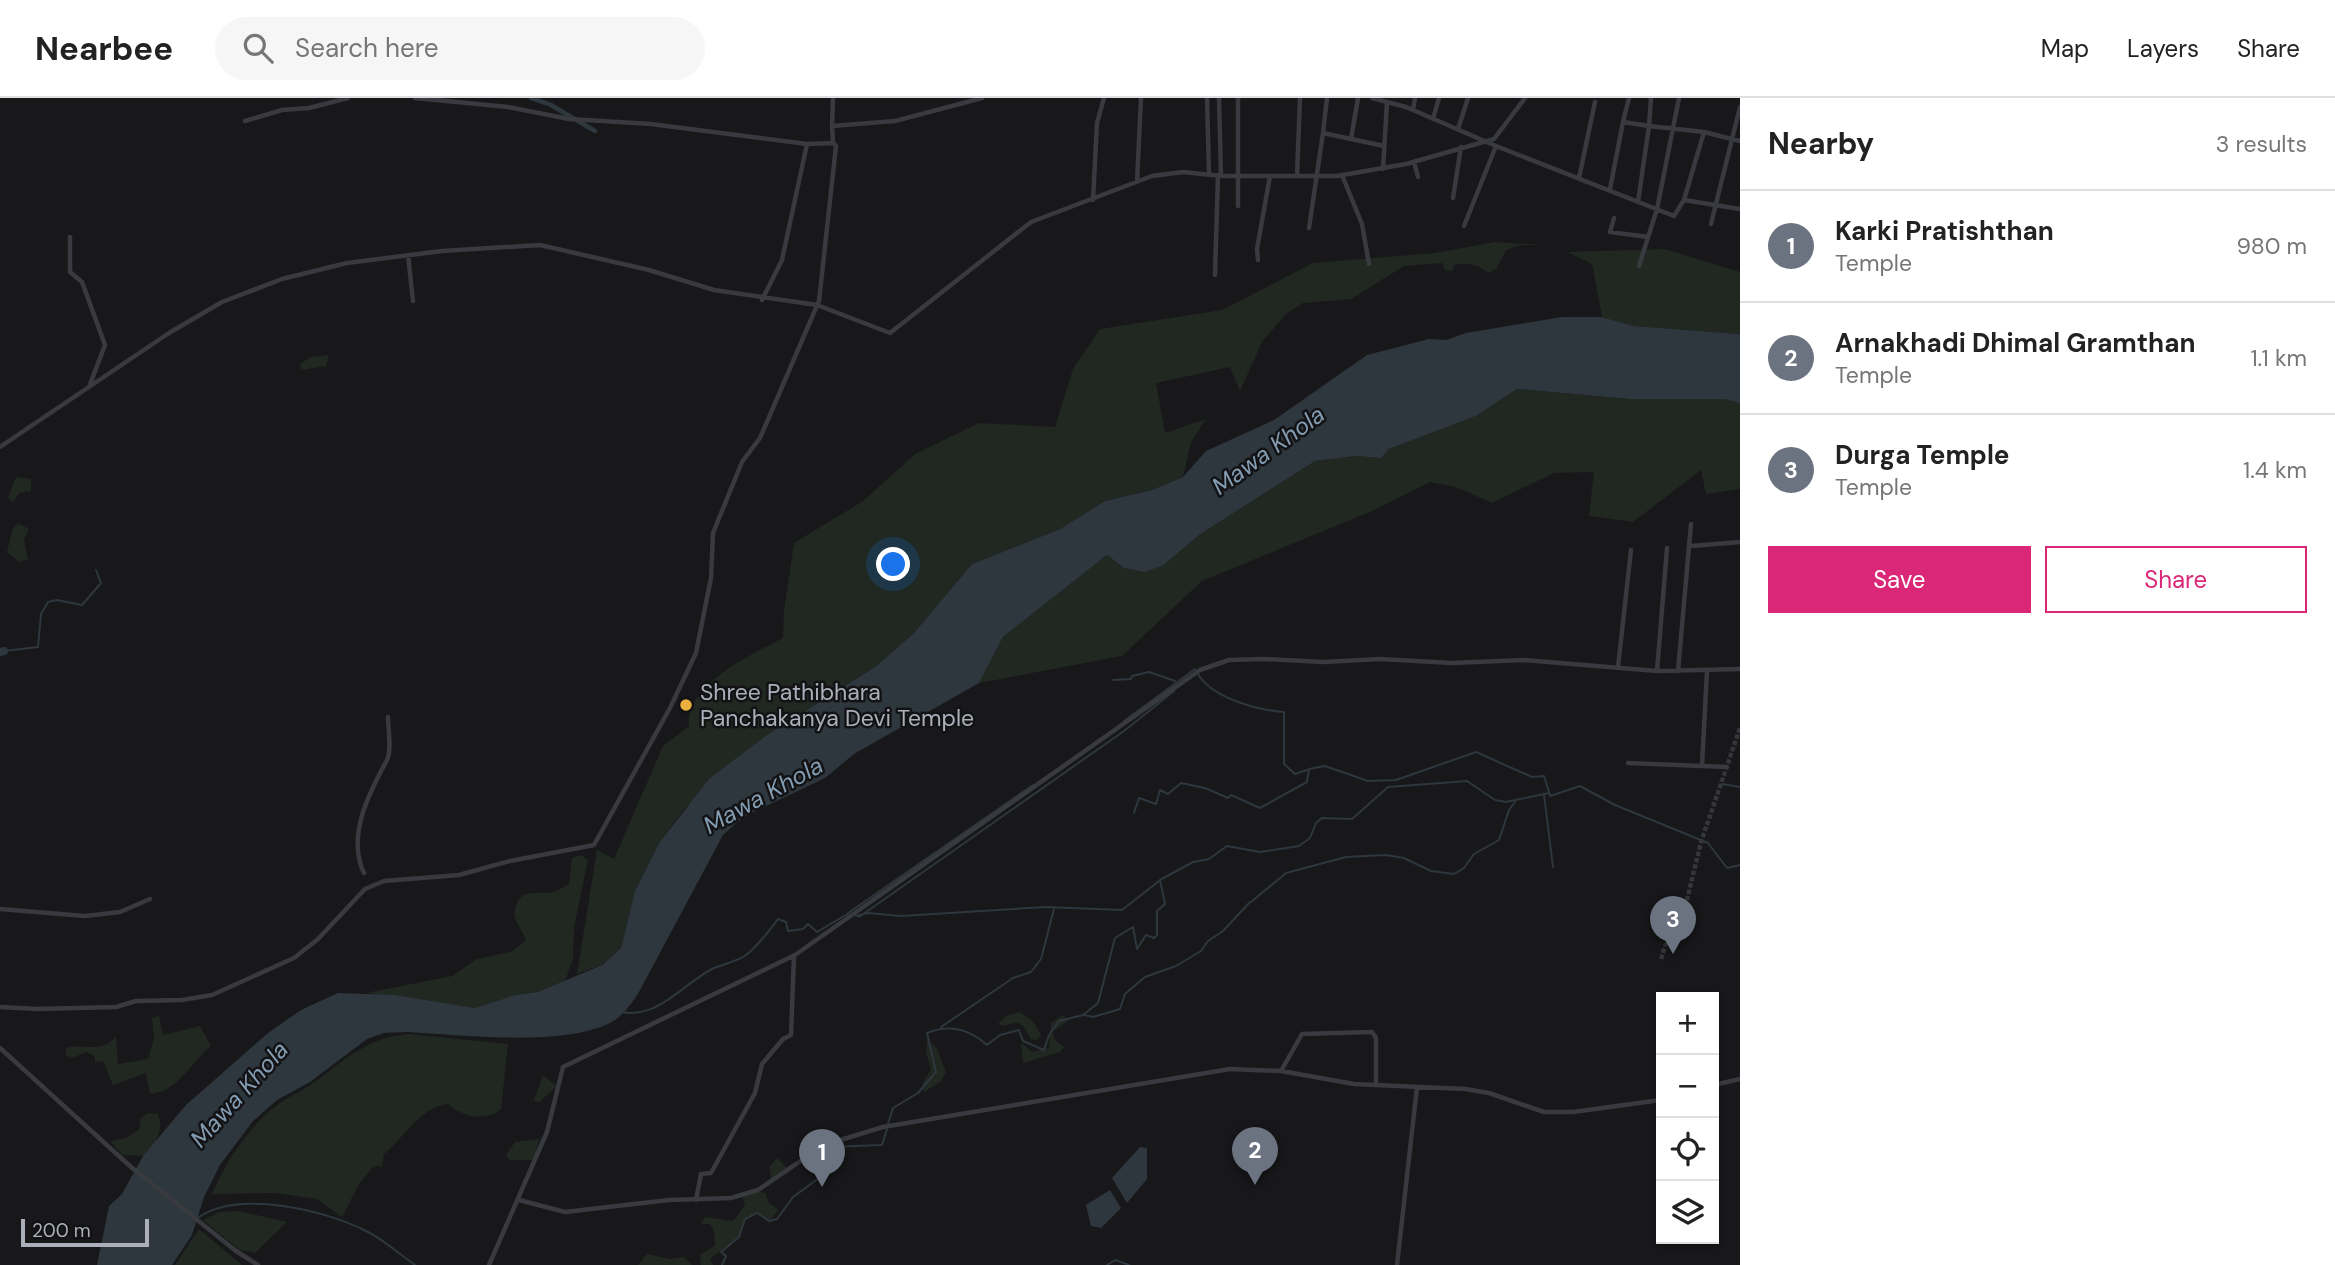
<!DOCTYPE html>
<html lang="en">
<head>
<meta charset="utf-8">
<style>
	:root { --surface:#fff; --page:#f6f6f6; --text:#222; --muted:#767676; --line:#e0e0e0; --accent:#db2777 }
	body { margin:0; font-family:"DM Sans",sans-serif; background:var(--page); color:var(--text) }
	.controls { position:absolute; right:21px; bottom:21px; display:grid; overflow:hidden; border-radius:0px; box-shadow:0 2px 5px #0004 }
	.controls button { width:63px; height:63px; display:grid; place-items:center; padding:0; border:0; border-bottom:2px solid var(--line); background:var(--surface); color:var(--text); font:35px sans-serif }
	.scale { position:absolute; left:21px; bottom:18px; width:128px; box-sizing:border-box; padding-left:7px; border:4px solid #aaafb9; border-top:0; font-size:19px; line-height:24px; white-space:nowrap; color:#aaafb9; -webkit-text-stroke:5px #131315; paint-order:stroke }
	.you { position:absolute; left:894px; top:467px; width:24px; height:24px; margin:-18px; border:5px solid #fff; border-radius:50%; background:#1a73e8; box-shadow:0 0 0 10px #1a73e833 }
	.badge { display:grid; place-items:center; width:46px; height:46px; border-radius:50%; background:var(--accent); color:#fff; font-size:23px; font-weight:700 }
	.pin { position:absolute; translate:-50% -58px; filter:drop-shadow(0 2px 4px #0008) }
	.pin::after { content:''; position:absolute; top:37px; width:24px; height:21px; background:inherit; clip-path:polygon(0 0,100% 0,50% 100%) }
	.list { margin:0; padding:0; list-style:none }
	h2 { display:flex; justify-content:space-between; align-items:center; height:91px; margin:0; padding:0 28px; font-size:30px }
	h2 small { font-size:23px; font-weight:400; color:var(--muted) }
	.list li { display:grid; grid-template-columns:46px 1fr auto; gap:21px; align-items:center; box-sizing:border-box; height:112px; padding:0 28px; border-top:2px solid var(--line) }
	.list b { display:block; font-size:26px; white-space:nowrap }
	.list p { margin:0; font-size:23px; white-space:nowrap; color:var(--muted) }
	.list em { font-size:23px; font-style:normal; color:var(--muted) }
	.actions { display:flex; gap:14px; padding:21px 28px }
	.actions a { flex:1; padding:16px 0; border:2px solid var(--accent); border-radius:0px; text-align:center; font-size:24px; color:var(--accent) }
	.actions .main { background:var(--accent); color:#fff }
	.icon { flex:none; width:38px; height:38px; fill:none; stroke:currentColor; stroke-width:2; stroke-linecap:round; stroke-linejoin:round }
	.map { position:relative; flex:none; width:1740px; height:1167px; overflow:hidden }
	header { display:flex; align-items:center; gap:42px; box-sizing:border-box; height:98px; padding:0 35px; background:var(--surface); border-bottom:2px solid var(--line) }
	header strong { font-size:33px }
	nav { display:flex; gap:38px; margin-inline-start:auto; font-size:24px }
	.search { width:490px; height:63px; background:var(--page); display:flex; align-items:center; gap:18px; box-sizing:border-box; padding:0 24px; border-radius:38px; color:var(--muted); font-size:26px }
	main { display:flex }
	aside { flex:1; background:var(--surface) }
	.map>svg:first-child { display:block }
	.green { fill:#202821 }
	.water { fill:#2e373d }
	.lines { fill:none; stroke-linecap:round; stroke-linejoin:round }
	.stream { stroke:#2e373d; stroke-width:2 }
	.canal { stroke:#2e373d; stroke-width:4.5 }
	.river { stroke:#2e373d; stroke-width:8 }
	.minor-tunnel { stroke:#35363a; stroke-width:4.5; stroke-dasharray:4.5 2; stroke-linecap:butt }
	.minor { stroke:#393a3f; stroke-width:4.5 }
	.poi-dot { fill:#ecb03e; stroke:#131315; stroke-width:2.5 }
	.labels { text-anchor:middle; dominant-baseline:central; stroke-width:5; stroke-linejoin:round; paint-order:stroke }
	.poi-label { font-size:23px; fill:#aaafb9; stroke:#131315; text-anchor:start }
	.water-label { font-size:24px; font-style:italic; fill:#839cb2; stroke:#131315 }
</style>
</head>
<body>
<header>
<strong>Nearbee</strong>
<div class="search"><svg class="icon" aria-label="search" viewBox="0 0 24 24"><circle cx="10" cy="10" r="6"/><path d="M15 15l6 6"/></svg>Search here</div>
<nav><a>Map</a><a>Layers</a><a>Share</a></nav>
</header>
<main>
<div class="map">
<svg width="1740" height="1167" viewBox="0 0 1740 1167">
	<rect width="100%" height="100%" fill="#18181a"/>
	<path class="green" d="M 1495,144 L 1543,147 L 1521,147 L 1506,152 L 1496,171 L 1489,175 C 1476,166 1469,164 1454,167 L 1452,173 L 1445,172 L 1442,165 L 1404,168 L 1351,201 L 1303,205 L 1286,216 L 1262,244 L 1240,293 L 1230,269 L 1156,285 L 1165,335 L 1206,321 L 1191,344 L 1183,379 L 1152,392 L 1105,403 L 1060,431 L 972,466 L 913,536 L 875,569 L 767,637 L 685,710 L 659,745 L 635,793 L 621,850 L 601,867 L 577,876 L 597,752 L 614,761 L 663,648 L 689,628 C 684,587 754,555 783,540 L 784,513 L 794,445 L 863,403 L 915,356 L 979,325 L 1055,329 L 1073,271 L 1100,231 L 1222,212 L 1313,165 L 1435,155 Z
		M 1665,151 L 1740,174 L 1740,236 L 1633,228 L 1602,219 L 1592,166 L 1567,154 Z
		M 329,257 L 326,268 L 301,272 L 300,266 L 311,259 Z
		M 1517,291 L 1630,301 L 1724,301 L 1740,305 L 1740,391 L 1706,396 L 1701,372 L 1633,424 L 1589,418 L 1594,374 L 1554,375 L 1492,405 L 1456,389 L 1430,384 L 1372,413 L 1202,483 L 1122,558 L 979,585 L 1003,539 L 1107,457 L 1124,470 L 1164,467 L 1199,437 L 1315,363 L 1356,358 L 1381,360 L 1389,351 L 1476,318 Z
		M 16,379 L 31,381 L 31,393 L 19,395 L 13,405 L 8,400 Z
		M 18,425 L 29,431 L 24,442 L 28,462 L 19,464 L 7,454 L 12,432 Z
		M 581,757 L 588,762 L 574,829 L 573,861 L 565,883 L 538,894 L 515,897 L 475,910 L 366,895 L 452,878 L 477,861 L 513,853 L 526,842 L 514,818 C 518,787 532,798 552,794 C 558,793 564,789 569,786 L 572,760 Z
		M 1020,914 L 1033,923 L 1041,937 L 1037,942 L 1031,941 L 1023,928 L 1017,924 L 1003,928 L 998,926 L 1006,918 Z
		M 1063,917 L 1068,923 L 1052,934 L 1055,942 L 1064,949 L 1060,954 L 1023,965 L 1021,945 L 1032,954 L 1049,950 L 1051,925 Z
		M 159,918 L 163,937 L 200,928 L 211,948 C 191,964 178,994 150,996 L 146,975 L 113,987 L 103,963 L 95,964 L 95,958 L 86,954 L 72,960 L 66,957 L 66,950 C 86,945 100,956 116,939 L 118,966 L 148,961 L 154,940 L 152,920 Z
		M 410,936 L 508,946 L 501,1011 C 486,1024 462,1019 448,1006 C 419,1010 405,1039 384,1056 L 382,1069 L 374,1068 L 359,1086 L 342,1119 L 317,1101 L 276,1095 L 212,1096 C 228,1059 250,1026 283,1003 C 294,996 306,991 316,983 C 347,960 370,938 410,936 Z
		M 927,941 L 936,949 L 946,974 L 940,984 L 924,994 L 922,986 L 931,971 L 926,955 Z
		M 543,978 L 557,988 L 538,1005 L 534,1002 Z
		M 149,1015 L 158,1016 C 164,1033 156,1047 143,1058 L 122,1057 L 110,1043 C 123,1042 130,1039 140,1030 L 140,1020 Z
		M 539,1041 L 534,1062 L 509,1062 L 506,1057 L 515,1044 Z
		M 777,1060 L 789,1072 L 772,1083 L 769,1069 Z
		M 755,1093 L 765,1095 L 769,1105 L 779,1112 L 769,1123 L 757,1115 L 745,1121 L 739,1139 L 710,1161 L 713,1167 L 701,1167 L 700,1157 L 715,1148 L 714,1133 L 710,1126 L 701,1126 L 705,1119 L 733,1123 L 745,1107 L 742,1098 Z
		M 238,1113 L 287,1124 L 255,1155 L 240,1152 L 203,1122 L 219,1114 Z
		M 199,1131 L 242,1167 L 175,1167 Z
		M 647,1156 L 670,1161 L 684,1159 L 692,1167 L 638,1167 Z"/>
	<path class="water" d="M 1562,219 L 1602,219 L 1633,228 L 1740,236 L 1740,305 L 1724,301 L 1630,301 L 1517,291 L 1476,318 L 1389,351 L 1381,360 L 1356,358 L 1315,363 L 1199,437 L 1164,467 L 1145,474 L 1124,470 L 1107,457 L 1003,539 L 979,585 L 854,656 L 825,680 L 743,719 L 723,737 L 639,894 C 632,905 622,919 610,925 C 561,949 462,937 407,934 L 384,935 L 367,941 L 310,984 L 277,1002 L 253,1023 L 220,1067 L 204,1099 L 192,1137 L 172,1167 L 97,1167 L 109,1108 L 122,1096 L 143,1058 L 186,1007 L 268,935 L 301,912 L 338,895 L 394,897 L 475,910 L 515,897 L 538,894 L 602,867 L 621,850 L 635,793 L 659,745 L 709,681 L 767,637 L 875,569 L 913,536 L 972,466 L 1060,431 L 1105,403 L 1152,392 L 1183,379 L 1206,353 L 1274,322 L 1367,257 L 1429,241 L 1446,242 L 1466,235 Z
		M 1140,1049 L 1147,1050 L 1147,1081 L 1127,1105 L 1112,1080 Z
		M 1110,1092 L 1121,1110 L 1101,1130 L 1091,1128 L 1086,1107 Z"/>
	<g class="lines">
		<path class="stream" d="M 4,553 L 38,549 L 41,516 L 48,504 L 57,502 L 82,507 L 101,485 L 96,472
			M 1198,576 C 1212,600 1257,612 1284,614 L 1284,666 L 1295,676 L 1307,672
			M 1113,582 L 1131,581 L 1132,578 L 1149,574 L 1175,583
			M 1124,623 L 1195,571
			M 1722,686 L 1740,689
			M 1544,697 L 1553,769
			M 1134,715 L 1139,700 L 1156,706 L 1160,692 L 1168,696 L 1181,685 L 1205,690 L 1228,700 L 1231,697 L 1260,710 L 1307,684 L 1309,671 L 1325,668 L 1368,683 L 1396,682 L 1476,654 L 1532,679 L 1544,678 L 1550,697
			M 1251,804 L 1286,775 L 1346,759 L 1386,757 L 1404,760 L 1431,773 L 1454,776 L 1464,770 L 1474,756 L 1499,742 L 1509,712 L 1515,704
			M 848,815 L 1033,687
			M 856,818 L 868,815 L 901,818 L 1046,809 L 1122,812 L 1159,783
			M 859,819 L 1124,633 L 1174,593
			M 622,914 C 658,921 683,886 712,871 C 722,866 737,864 746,857 C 758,848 769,833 778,821 L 786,824 L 788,833 L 803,831 L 808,826 L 817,834 L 849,815
			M 1084,917 L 1093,919 L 1120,911 L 1125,896 L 1145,879 L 1176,868 L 1201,853 L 1208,843 L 1223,833 L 1250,804
			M 941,929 L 1013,880 L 1031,874 L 1041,861 L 1054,811
			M 888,1026 L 893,1010 L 918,995 L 936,974 L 927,935 C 949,926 969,931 987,947 L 1000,937 L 1019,932 L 1023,943 L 1044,952 L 1049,937 L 1059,923 L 1083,917 L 1098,905 L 1115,840 L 1133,829 L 1137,851 L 1146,837 L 1154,840 L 1157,837 L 1157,813 L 1165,806 L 1160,782 L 1193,764 L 1209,761 L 1227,748 L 1260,754 L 1299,748 L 1310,740 L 1316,725 L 1322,720 L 1352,721 L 1388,689 L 1467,683 L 1495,702 L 1506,704 L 1549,695 L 1550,698 L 1580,688 L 1615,707 L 1708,745 L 1727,770 L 1740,767
			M 199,1119 C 240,1092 325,1112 366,1133 C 383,1141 399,1156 415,1167
			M 722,1167 L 726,1158 L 721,1154 L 739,1139 L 745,1121 L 757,1115 L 769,1123 L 777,1121 L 793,1099 L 826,1075 C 820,1061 824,1060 828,1049 L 882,1047 L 887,1031
			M 1107,1167 L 1115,1162 L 1129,1167"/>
		<path class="canal" d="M 531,0 L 551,7 L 595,33"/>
		<path class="river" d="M 0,554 L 4,553"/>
		<path class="minor-tunnel" d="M 1661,861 L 1665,848 L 1682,822 L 1701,744 L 1740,630"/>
		<path class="minor" d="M 415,0 L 508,9 L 569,21 L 651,26 L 807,46
			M 1207,0 L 1209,76
			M 1219,0 L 1221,78
			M 1327,0 L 1323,35 L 1351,41 L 1358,0
			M 1372,0 L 1406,9 L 1496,48 L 1464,128
			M 1651,0 L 1649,28 L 1704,34 L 1740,43
			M 1413,12 L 1415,0
			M 1433,21 L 1439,0
			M 245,23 L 282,12 L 309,10 L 348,0
			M 1623,24 L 1629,0
			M 832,28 L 833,0
			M 1458,31 L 1468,0
			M 1351,41 L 1384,48
			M 1496,48 L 1674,118 L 1684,102 L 1704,34
			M 1414,64 L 1418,79
			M 1383,71 L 1387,4
			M 1342,77 L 1362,126 L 1369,166
			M 1297,78 L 1300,0
			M 1579,80 L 1595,4
			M 1137,84 L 1141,0
			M 1610,91 L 1623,24 L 1649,28 L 1638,104
			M 1453,100 L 1461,49
			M 1093,102 L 1097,25 L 1104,0
			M 1684,102 L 1740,111
			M 1238,108 L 1238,0
			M 1614,120 L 1610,134 L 1648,139
			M 1711,126 L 1740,9
			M 1309,130 L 1323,35
			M 70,139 L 70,174 L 82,184 L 105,247 L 89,289
			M 408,157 L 413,203
			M 1258,162 L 1257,151 L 1270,78
			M 1639,168 L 1657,111 L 1679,0
			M 1215,177 L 1218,77
			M 762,202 L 782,162 L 807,46 L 833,45 L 832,28 L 895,23 L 982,0
			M 0,349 L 169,235 L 222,204 L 282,181 L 347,165 L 442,153 L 540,147 L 649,172 L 714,192 L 817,207 L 890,235 L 1031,124 L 1152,78 L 1183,74 L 1221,78 L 1337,78 L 1406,66 L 1494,41 L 1525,0
			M 1691,448 L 1740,444
			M 1618,569 L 1631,452
			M 1657,573 L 1667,450
			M 1678,573 L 1691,426
			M 1628,665 L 1727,669
			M 1702,667 L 1707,573
			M 364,775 C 346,738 370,693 387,662 C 392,653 388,630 388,619
			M 0,811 L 85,818 L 120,814 L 150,801
			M 0,909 L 38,911 L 116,909 L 136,903 L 182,902 L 212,897 L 294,860 L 318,841 L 365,791 L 384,783 L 459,777 L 510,763 L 594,747 L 670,610 L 696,555 L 711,480 L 713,435 L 742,364 L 760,340 L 819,203 L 836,48 L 833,45
			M 0,950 L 131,1069 L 236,1153 L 258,1167
			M 1281,973 L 1302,936 L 1372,934 L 1376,940 L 1376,987
			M 1714,987 L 1740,981
			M 519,1102 L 565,1114 L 669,1102 L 731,1100 L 758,1092 L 824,1047 L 883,1029 L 1230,971 L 1281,973 L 1354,986 L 1465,991 L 1489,995 L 1544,1014 L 1573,1014 L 1661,1002
			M 696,1102 L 701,1076 L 711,1075 L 755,995 L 762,966 L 783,941 L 791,937 L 794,858
			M 489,1167 L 547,1034 L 563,969 L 795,857 L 1200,572 L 1229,562 L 1264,561 L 1324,564 L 1380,561 L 1452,565 L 1524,562 L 1657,573 L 1740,571
			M 1397,1167 L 1417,989"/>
	</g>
	<circle class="poi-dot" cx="686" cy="607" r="7"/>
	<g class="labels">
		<g class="poi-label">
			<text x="700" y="594">Shree Pathibhara<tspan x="700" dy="26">Panchakanya Devi Temple</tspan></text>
		</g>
		<g class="water-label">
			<text transform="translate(1268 352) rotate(-36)">Mawa Khola</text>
			<text transform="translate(763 697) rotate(-29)">Mawa Khola</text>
			<text transform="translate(239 996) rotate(-48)">Mawa Khola</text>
		</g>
	</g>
</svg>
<div class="controls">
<button>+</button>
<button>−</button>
<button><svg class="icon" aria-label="locate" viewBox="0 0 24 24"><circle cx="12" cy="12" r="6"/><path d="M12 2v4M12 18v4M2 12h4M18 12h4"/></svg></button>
<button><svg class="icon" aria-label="layers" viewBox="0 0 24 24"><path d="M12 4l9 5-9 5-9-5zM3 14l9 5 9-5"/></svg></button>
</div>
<div class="scale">200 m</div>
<div class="you"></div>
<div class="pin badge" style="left:822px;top:1089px;background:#6b7280">1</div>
<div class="pin badge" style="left:1255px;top:1087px;background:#6b7280">2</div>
<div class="pin badge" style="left:1673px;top:856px;background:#6b7280">3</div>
</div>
<aside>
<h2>Nearby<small>3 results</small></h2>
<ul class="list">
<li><span class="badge" style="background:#6b7280">1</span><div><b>Karki Pratishthan</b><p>Temple</p></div><em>980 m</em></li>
<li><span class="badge" style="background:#6b7280">2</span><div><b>Arnakhadi Dhimal Gramthan</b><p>Temple</p></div><em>1.1 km</em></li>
<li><span class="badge" style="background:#6b7280">3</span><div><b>Durga Temple</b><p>Temple</p></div><em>1.4 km</em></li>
</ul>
<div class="actions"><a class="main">Save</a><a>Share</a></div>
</aside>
</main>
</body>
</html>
